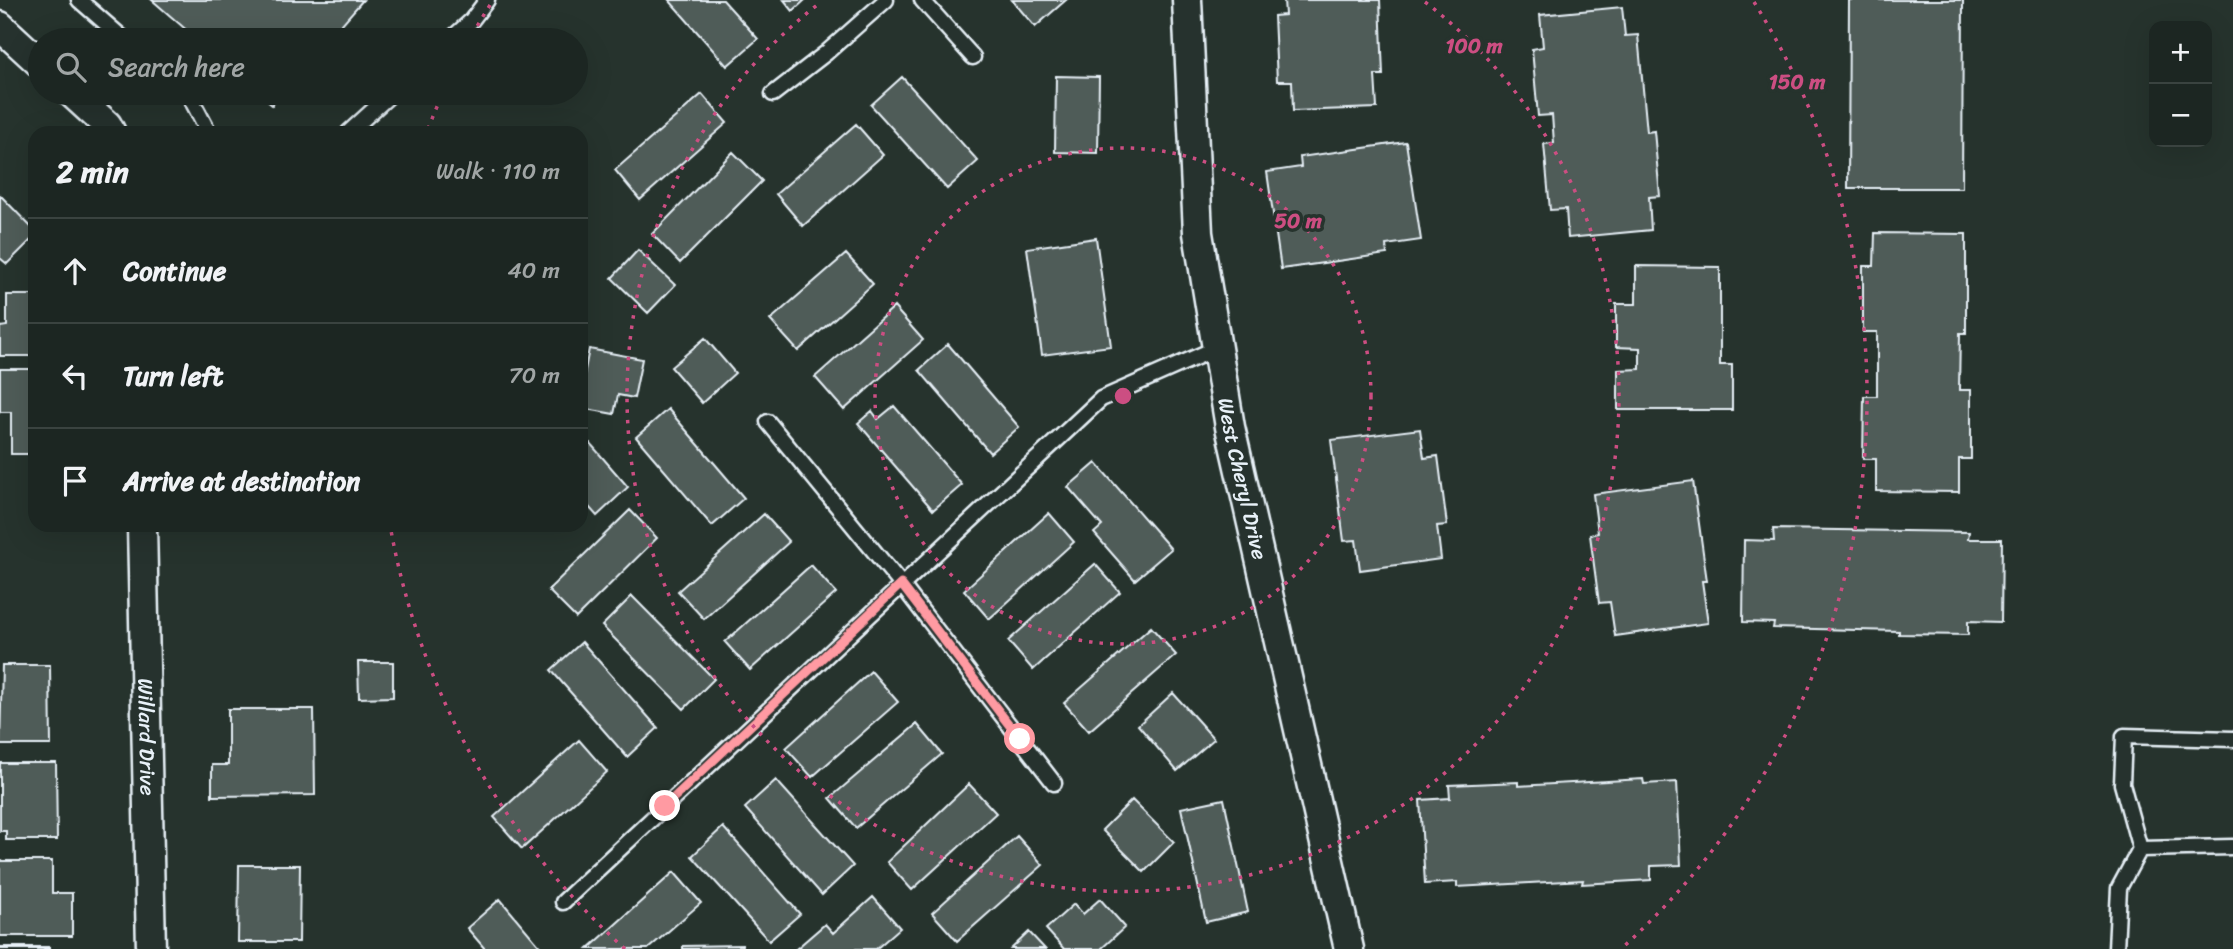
<!DOCTYPE html>
<html lang="en">
<head>
<meta charset="utf-8">
<style>
	:root { --surface:#1c2622; --page:#252e2a; --text:#f1f3f6; --muted:#a0a5a5; --line:#3a4340 }
	body { margin:0; font-family:Sriracha,sans-serif; background:var(--page); color:var(--text) }
	.controls { position:absolute; right:21px; top:21px; display:grid; overflow:hidden; border-radius:14px; box-shadow:0 7px 28px #0002 }
	.controls button { width:63px; height:63px; display:grid; place-items:center; padding:0; border:0; border-bottom:2px solid var(--line); background:var(--surface); color:var(--text); font:35px sans-serif }
	.stop { position:absolute; width:21px; height:21px; margin:-16px; border:5px solid #ff9aa2; border-radius:50%; background:#fff }
	.stop.end { background:#ff9aa2; border-color:#fff; box-shadow:0 2px 7px #0008 }
	.list { margin:0; padding:0; list-style:none }
	h2 { display:flex; justify-content:space-between; align-items:center; height:91px; margin:0; padding:0 28px; font-size:30px }
	h2 small { font-size:23px; font-weight:400; color:var(--muted) }
	.list li { display:grid; grid-template-columns:46px 1fr auto; gap:21px; align-items:center; box-sizing:border-box; height:105px; padding:0 28px; border-top:2px solid var(--line) }
	.list b { display:block; font-size:26px; white-space:nowrap }
	.list em { font-size:23px; font-style:normal; color:var(--muted) }
	.icon { flex:none; width:38px; height:38px; fill:none; stroke:currentColor; stroke-width:2; stroke-linecap:round; stroke-linejoin:round }
	.map { position:relative; flex:none; width:2233px; height:949px; overflow:hidden }
	.search { position:absolute; background:var(--surface); box-shadow:0 7px 28px #0002; left:28px; top:28px; width:560px; height:77px; display:flex; align-items:center; gap:18px; box-sizing:border-box; padding:0 24px; border-radius:38px; color:var(--muted); font-size:26px }
	.panel { position:absolute; background:var(--surface); box-shadow:0 7px 28px #0002; left:28px; top:126px; width:560px; height:406px; border-radius:21px }
	.map>svg:first-child { display:block }
	.building { fill:#505c59; stroke:#e8f1f8; stroke-width:2 }
	.lines { fill:none; stroke-linecap:round; stroke-linejoin:round }
	.lane-casing { stroke:#e8f1f8; stroke-width:19 }
	.street-casing { stroke:#e8f1f8; stroke-width:33 }
	.lane { stroke:#26332d; stroke-width:14 }
	.street { stroke:#26332d; stroke-width:28 }
	.route { stroke:#ff9aa2; stroke-width:9 }
	.ring { fill:none; stroke:#cc4e82; stroke-width:3.5; stroke-dasharray:3.5 7 }
	.labels { text-anchor:middle; dominant-baseline:central; stroke-width:7; stroke-linejoin:round; paint-order:stroke }
	.street-label { font-size:21px; fill:#e8f1f8; stroke:#26332d }
	.centre { fill:#cc4e82; stroke:#26332d; stroke-width:3.5 }
	.ring-label { font-size:21px; text-anchor:middle; font-weight:bold; fill:#cc4e82; stroke:#26332d; stroke-width:7; stroke-linejoin:round; paint-order:stroke }
</style>
</head>
<body>
<div class="map">
<svg width="2233" height="949" viewBox="0 0 2233 949">
	<rect width="100%" height="100%" fill="#26332d"/>
	<filter id="ink" filterUnits="userSpaceOnUse"><feTurbulence type="fractalNoise" baseFrequency=".0143" numOctaves="2"/><feDisplacementMap in="SourceGraphic" scale="14" xChannelSelector="R" yChannelSelector="G"/><feConvolveMatrix kernelMatrix="1 2 1 2 8 2 1 2 1" color-interpolation-filters="sRGB"/></filter>
	<g filter="url(#ink)">
		<path class="building" d="M 152,0 L 363,0 L 328,40 L 198,40 Z
			M 669,0 L 723,0 L 758,39 L 727,66 Z
			M 784,0 L 805,0 L 793,11 Z
			M 1012,0 L 1066,0 L 1035,27 Z
			M 1284,0 L 1380,0 L 1383,75 L 1375,75 L 1377,108 L 1293,111 L 1292,81 L 1277,81 L 1274,16 L 1285,15 Z
			M 1849,0 L 1963,0 L 1962,188 L 1848,188 Z
			M 1622,7 L 1625,36 L 1638,35 L 1647,132 L 1654,131 L 1660,196 L 1649,197 L 1651,230 L 1568,238 L 1566,209 L 1550,210 L 1544,144 L 1554,143 L 1552,115 L 1538,116 L 1532,49 L 1543,47 L 1540,15 Z
			M 1056,76 L 1099,77 L 1098,153 L 1055,152 Z
			M 902,77 L 978,161 L 947,189 L 871,105 Z
			M 258,93 L 282,93 L 272,105 Z
			M 702,94 L 727,123 L 640,200 L 615,170 Z
			M 856,124 L 883,155 L 803,226 L 776,194 Z
			M 1406,142 L 1421,240 L 1386,245 L 1387,254 L 1281,269 L 1267,172 L 1301,167 L 1300,157 Z
			M 733,152 L 762,181 L 680,263 L 652,234 Z
			M 0,195 L 35,231 L 35,236 L 7,264 L 0,258 Z
			M 1875,233 L 1966,234 L 1966,333 L 1960,333 L 1959,390 L 1971,390 L 1971,459 L 1959,459 L 1959,492 L 1876,491 L 1876,459 L 1863,459 L 1864,396 L 1877,396 L 1877,332 L 1863,332 L 1863,266 L 1874,266 Z
			M 1096,238 L 1111,346 L 1042,355 L 1027,248 Z
			M 638,250 L 675,285 L 648,313 L 612,278 Z
			M 846,254 L 873,284 L 798,351 L 770,320 Z
			M 1636,266 L 1720,267 L 1720,365 L 1732,365 L 1732,410 L 1618,410 L 1618,370 L 1640,369 L 1640,348 L 1616,347 L 1616,304 L 1636,304 Z
			M 7,295 L 35,295 L 35,356 L 0,356 L 0,327 L 7,326 Z
			M 894,307 L 923,340 L 844,410 L 815,377 Z
			M 705,338 L 735,373 L 702,403 L 671,367 Z
			M 948,344 L 1019,427 L 990,453 L 919,370 Z
			M 589,349 L 642,359 L 634,398 L 618,395 L 614,414 L 581,408 L 581,391 Z
			M 0,369 L 35,369 L 35,454 L 11,454 L 11,412 L 0,412 Z
			M 894,406 L 962,485 L 933,510 L 858,423 L 872,411 L 878,419 Z
			M 668,409 L 744,498 L 712,526 L 636,437 Z
			M 1420,429 L 1424,458 L 1438,456 L 1447,525 L 1437,526 L 1441,559 L 1360,570 L 1356,540 L 1344,541 L 1331,440 Z
			M 589,442 L 628,487 L 597,516 L 581,498 L 581,449 Z
			M 1096,463 L 1171,549 L 1135,580 L 1094,533 L 1102,526 L 1068,487 Z
			M 1693,481 L 1707,581 L 1702,581 L 1708,623 L 1615,636 L 1610,602 L 1599,603 L 1590,535 L 1598,533 L 1593,494 Z
			M 630,510 L 657,538 L 576,618 L 548,590 Z
			M 1049,513 L 1074,542 L 989,619 L 964,590 Z
			M 764,514 L 789,542 L 704,619 L 678,591 Z
			M 1773,529 L 1969,532 L 1968,539 L 2002,539 L 2001,622 L 1968,621 L 1968,635 L 1899,634 L 1899,631 L 1773,628 L 1774,623 L 1743,622 L 1744,540 L 1774,541 Z
			M 1095,564 L 1120,592 L 1033,670 L 1008,641 Z
			M 811,565 L 836,593 L 750,670 L 725,642 Z
			M 632,596 L 714,679 L 684,709 L 602,626 Z
			M 1151,627 L 1176,655 L 1089,731 L 1064,703 Z
			M 582,642 L 658,728 L 627,757 L 551,670 Z
			M 358,662 L 393,662 L 393,697 L 359,698 Z
			M 2,665 L 50,665 L 51,745 L 0,745 Z
			M 871,671 L 898,702 L 812,777 L 786,748 Z
			M 1173,693 L 1214,739 L 1177,771 L 1138,725 Z
			M 228,709 L 314,709 L 315,795 L 212,796 L 212,765 L 228,765 Z
			M 917,724 L 942,754 L 856,828 L 830,798 Z
			M 579,740 L 607,772 L 522,849 L 494,817 Z
			M 0,763 L 56,763 L 57,840 L 6,840 L 6,831 L 0,831 Z
			M 1643,779 L 1644,784 L 1677,782 L 1681,865 L 1651,866 L 1651,880 L 1582,884 L 1583,880 L 1457,887 L 1457,882 L 1425,884 L 1420,800 L 1450,798 L 1449,785 L 1518,782 L 1518,786 Z
			M 776,780 L 853,866 L 822,895 L 745,808 Z
			M 969,784 L 996,813 L 912,890 L 887,862 Z
			M 1224,799 L 1248,912 L 1206,922 L 1181,808 Z
			M 1132,800 L 1174,842 L 1144,872 L 1102,830 Z
			M 723,827 L 800,914 L 769,941 L 692,856 Z
			M 1017,836 L 1043,865 L 957,941 L 932,913 Z
			M 0,861 L 52,861 L 52,893 L 72,893 L 72,936 L 0,936 Z
			M 239,865 L 300,865 L 299,942 L 238,942 Z
			M 674,872 L 701,903 L 648,949 L 588,949 Z
			M 873,897 L 900,928 L 876,949 L 796,949 L 825,924 L 833,933 Z
			M 500,899 L 542,949 L 485,949 L 467,928 Z
			M 1100,899 L 1125,927 L 1101,949 L 1064,949 L 1046,929 L 1074,904 L 1083,914 Z
			M 1029,932 L 1045,949 L 1011,949 Z
			M 742,945 L 742,949 L 683,949 L 683,946 Z
			M 0,947 L 49,947 L 49,949 L 0,949 Z"/>
		<g class="lines">
			<defs>
				<path id="lane" d="M 79,0 L 125,40
					M 922,0 L 973,57
					M 450,40 L 471,21 L 487,0
					M 188,93 L 209,133
					M 773,94 L 826,53 L 886,0
					M 348,133 L 392,93
					M 768,422 L 901,584 L 1054,783
					M 2140,849 L 2122,784 L 2124,736 L 2233,739
					M 563,902 L 1101,399 L 1217,348
					M 2116,949 L 2119,888 L 2140,849 L 2233,847"/>
				<g id="street">
					<path id="s1" d="M 1187,0 L 1198,233 L 1230,427 L 1349,949"/>
					<path d="M 0,26 L 40,63"/>
					<path d="M 72,93 L 107,125 L 111,133"/>
					<path id="s2" d="M 142,525 L 151,949"/>
				</g>
			</defs>
			<use href="#lane" class="lane-casing"/>
			<use href="#street" class="street-casing"/>
			<use href="#lane" class="lane"/>
			<use href="#street" class="street"/>
		</g>
	</g>
	<g class="lines" filter="url(#ink)">
		<path class="route" d="M 665,806 L 901,584 L 1020,739"/>
	</g>
	<g class="ring">
		<circle cx="1123" cy="396" r="248"/>
		<path d="M1425 2A496 496 0 1 1 821 2"/>
		<path d="M625 949A744 744 0 0 1 390 525M428 129A744 744 0 0 1 443 93M472 35A744 744 0 0 1 492 2M1754 2A744 744 0 0 1 1621 949"/>
	</g>
	<g class="labels">
		<g class="street-label">
			<text stroke="none"><textPath href="#s1" startOffset="483">West Cheryl Drive</textPath></text>
			<text stroke="none"><textPath href="#s2" startOffset="212">Willard Drive</textPath></text>
		</g>
	</g>
	<circle cx="1123" cy="396" r="10" class="centre"/>
	<g class="ring-label">
		<text x="1474" y="53">100 m</text>
		<text x="1797" y="89">150 m</text>
		<text x="1298" y="228">50 m</text>
	</g>
</svg>
<div class="controls">
<button>+</button>
<button>−</button>
</div>
<div class="stop" style="left:1020px;top:739px"></div>
<div class="stop end" style="left:665px;top:806px"></div>
<div class="search"><svg class="icon" aria-label="search" viewBox="0 0 24 24"><circle cx="10" cy="10" r="6"/><path d="M15 15l6 6"/></svg>Search here</div>
<section class="panel">
<h2>2 min<small>Walk · 110 m</small></h2>
<ul class="list">
<li><svg class="icon" aria-label="ahead" viewBox="0 0 24 24"><path d="M12 20V5M6 11l6-6 6 6"/></svg><div><b>Continue</b></div><em>40 m</em></li>
<li><svg class="icon" aria-label="left" viewBox="0 0 24 24"><path d="M17 20v-9H6M10 6l-5 5 5 5"/></svg><div><b>Turn left</b></div><em>70 m</em></li>
<li><svg class="icon" aria-label="arrive" viewBox="0 0 24 24"><path d="M6 21V4h12l-3 4 3 4H6"/></svg><div><b>Arrive at destination</b></div></li>
</ul>
</section>
</div>
</body>
</html>
